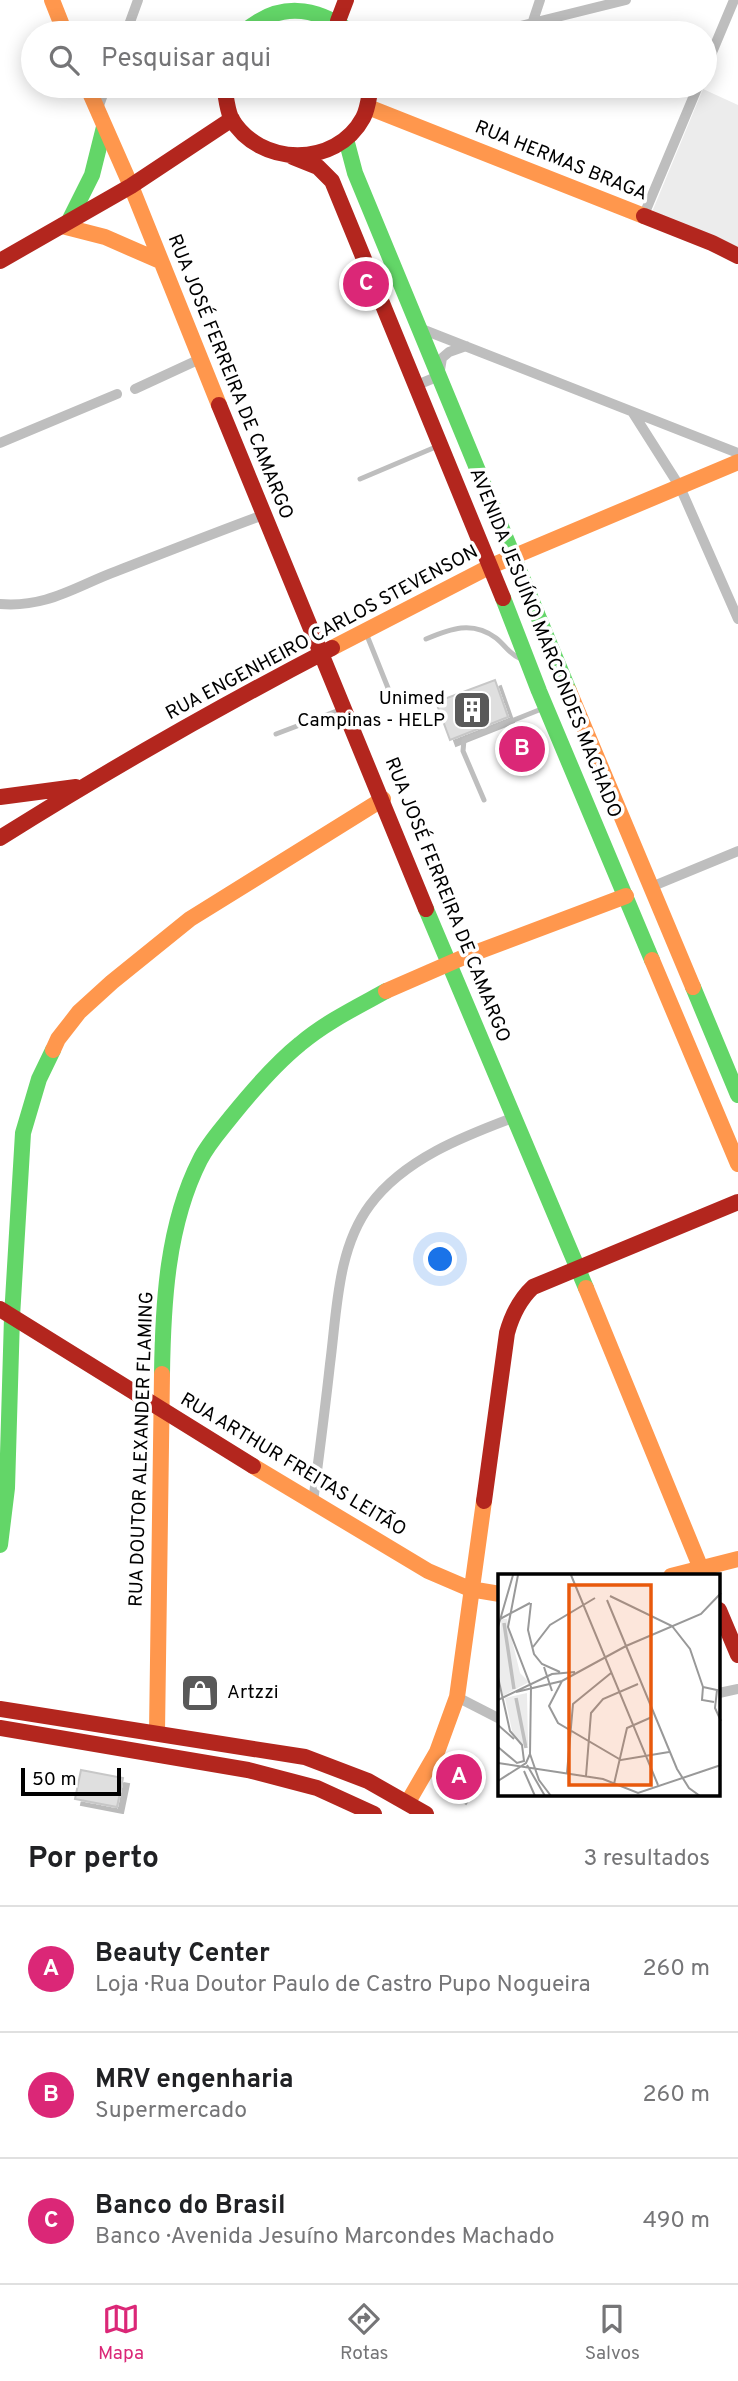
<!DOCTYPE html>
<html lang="pt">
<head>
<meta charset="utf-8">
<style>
	:root { --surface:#fff; --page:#f6f6f6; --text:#202124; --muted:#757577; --line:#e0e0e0; --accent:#db2777 }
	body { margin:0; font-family:Overpass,sans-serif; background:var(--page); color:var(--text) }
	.scale { position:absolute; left:21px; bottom:18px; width:100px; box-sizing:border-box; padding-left:7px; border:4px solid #000; border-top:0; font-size:19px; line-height:24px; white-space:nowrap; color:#000; -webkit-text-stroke:5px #fff; paint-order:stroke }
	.you { position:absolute; left:441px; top:1260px; width:24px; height:24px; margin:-18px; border:5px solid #fff; border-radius:50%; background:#1a73e8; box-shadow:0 0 0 10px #1a73e833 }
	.badge { display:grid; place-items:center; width:46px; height:46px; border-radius:50%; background:var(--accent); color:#fff; font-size:23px; font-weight:700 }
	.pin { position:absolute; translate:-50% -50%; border:4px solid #fff; box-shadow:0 2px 7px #0006 }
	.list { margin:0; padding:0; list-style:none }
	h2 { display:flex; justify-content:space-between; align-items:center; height:91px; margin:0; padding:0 28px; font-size:30px }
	h2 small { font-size:23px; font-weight:400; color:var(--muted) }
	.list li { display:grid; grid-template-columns:46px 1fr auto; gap:21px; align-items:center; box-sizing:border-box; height:126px; padding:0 28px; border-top:2px solid var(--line) }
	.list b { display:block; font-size:26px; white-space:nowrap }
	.list p { margin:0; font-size:23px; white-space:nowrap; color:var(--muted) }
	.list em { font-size:23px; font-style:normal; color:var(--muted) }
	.icon { flex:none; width:38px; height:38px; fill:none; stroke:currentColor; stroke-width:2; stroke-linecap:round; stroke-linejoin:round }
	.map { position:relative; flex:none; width:738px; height:1814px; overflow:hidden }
	.search { position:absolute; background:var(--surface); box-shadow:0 4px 18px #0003; left:21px; right:21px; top:21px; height:77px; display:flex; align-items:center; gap:18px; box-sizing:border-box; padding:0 24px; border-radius:38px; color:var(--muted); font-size:26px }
	.sheet { height:469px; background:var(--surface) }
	nav { display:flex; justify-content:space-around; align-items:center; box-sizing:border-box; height:98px; border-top:2px solid var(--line); background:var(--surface); font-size:19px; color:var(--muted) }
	nav a { display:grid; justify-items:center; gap:4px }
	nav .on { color:var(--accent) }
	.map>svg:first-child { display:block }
	.green { fill:#ececec }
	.building { fill:#dfdfdf; stroke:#c7c7c7; stroke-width:2; filter:url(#shadow) }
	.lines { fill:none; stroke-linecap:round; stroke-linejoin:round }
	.lane { stroke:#bebebe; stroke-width:5 }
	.street { stroke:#bebebe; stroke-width:10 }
	.fast { stroke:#63d668; stroke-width:16 }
	.slow { stroke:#ff974d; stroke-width:16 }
	.jam { stroke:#b3261e; stroke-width:16 }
	.labels { text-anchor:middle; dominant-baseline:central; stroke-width:7; stroke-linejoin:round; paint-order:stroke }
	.street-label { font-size:19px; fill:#000; stroke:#fff }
	.poi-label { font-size:19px; fill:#000; stroke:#fff; text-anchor:end }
	.inset-river { fill:none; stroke:#bfbfbf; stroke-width:3.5 }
	.inset-road { fill:none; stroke:#999; stroke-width:2 }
	.view { fill:#e8590c; fill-opacity:0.15; stroke:#e8590c; stroke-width:3.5 }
	.inset-edge { fill:none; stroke:#000; stroke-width:3.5 }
</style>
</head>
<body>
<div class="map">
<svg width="738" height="1814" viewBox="0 0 738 1814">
	<defs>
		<filter id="shadow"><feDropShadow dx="6" dy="6" stdDeviation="0" flood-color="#0004"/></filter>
	</defs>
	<rect width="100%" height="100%" fill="#fff"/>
	<path class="green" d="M 703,89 L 738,105 L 738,248 L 652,212 Z"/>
	<path class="building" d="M 495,680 L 508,717 L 450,740 L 436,702 Z
		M 458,1756 L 478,1769 L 460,1798 L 440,1786 Z
		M 81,1770 L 123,1778 L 117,1807 L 75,1799 Z"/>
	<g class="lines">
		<path class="lane" d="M 360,479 L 438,446
			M 366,633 L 394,703
			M 426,639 C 450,629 472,620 496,638 C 505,645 509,654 521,659
			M 276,734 L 342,709
			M 484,800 L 463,751 L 464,740 L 544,708"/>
		<path class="street" d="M 532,24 L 540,0
			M 126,33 L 138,0
			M 492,33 L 626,0
			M 705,69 L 734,0
			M 97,111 L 106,86
			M 643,217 L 698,86
			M 419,328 L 738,453
			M 417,385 L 439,376 L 442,358 L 449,352 L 466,346
			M 135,389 L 200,359
			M 633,413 L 680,487 L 738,619
			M 0,443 L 117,394
			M 0,604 C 47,608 76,586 117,571 C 166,552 214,533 263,515
			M 651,887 L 738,851
			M 313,1502 C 319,1456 325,1410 330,1364 C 337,1311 337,1249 370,1205 C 404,1159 464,1136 515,1117
			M 719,1693 L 738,1689
			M 457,1697 L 500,1719"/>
		<path class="fast" d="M 243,33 C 278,1 316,6 352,33
			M 346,139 L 355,173 L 569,691
			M 70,219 L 92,175 L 104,127
			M 503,598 L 539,691 L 652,960
			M 426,909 L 586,1288
			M 693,987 L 738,1095
			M 162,1374 C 163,1303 167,1225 200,1160 C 208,1144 220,1131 231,1117 C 252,1091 274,1065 300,1044 C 326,1022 357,1007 386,991
			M 0,1545 L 7,1488 L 12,1317 L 23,1133 L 39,1079 L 53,1050"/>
		<path class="slow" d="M 52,0 L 65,33
			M 87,86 L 131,186 L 219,405
			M 368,107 L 644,216
			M 62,226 L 105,237 L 160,261
			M 332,648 L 491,566 L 738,462
			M 569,691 L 693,987
			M 652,960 L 738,1164
			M 386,991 L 464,957 L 626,896
			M 53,1050 L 58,1039 L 79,1012 L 112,982 L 190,919 L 383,799
			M 586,1288 L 704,1576
			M 253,1466 L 428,1571 L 470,1589 L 500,1594
			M 671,1576 L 738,1559
			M 157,1732 L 162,1374
			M 408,1802 L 437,1752 L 457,1697 L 484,1501"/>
		<path class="jam" d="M 338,21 L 346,0
			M 224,86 C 226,96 227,109 231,118 C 259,167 336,168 363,118 C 368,109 369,96 371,86
			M 293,157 L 318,167 L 332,181 L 503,598
			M 644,216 L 712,243 L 738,256
			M 0,261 L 131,186 L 232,119
			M 219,405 L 426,909
			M 0,797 L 76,787
			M 0,838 C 108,770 219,707 332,648
			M 0,1309 L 253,1466
			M 484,1501 L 507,1333 C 512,1315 519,1300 533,1287 L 738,1202
			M 719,1610 L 738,1655
			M 0,1709 L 305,1757 L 368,1781 L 426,1814
			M 0,1728 L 248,1770 L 317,1788 L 374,1814"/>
	</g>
	<defs>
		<symbol id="building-square" viewBox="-11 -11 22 22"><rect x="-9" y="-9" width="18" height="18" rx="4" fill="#595959" stroke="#fff"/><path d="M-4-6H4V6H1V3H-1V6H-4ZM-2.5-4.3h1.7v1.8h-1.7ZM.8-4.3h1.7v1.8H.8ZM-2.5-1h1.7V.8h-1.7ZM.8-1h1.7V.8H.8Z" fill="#fff"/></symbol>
		<symbol id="shop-square" viewBox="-11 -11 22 22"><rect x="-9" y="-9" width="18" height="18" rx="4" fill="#595959" stroke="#fff"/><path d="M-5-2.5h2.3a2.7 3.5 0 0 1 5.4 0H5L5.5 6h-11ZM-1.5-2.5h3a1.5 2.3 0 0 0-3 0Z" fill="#fff"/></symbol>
	</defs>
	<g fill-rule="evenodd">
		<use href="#building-square" x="450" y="688" width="44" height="44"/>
		<use href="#shop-square" x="178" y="1671" width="44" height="44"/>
	</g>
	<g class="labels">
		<g class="street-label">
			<text transform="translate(561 161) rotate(22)">RUA HERMAS BRAGA</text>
			<text transform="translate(230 377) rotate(68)">RUA JOSÉ FERREIRA DE CAMARGO</text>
			<text transform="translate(322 633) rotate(-28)">RUA ENGENHEIRO CARLOS STEVENSON</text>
			<text transform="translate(545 643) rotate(68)">AVENIDA JESUÍNO MARCONDES MACHADO</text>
			<text transform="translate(447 900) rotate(68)">RUA JOSÉ FERREIRA DE CAMARGO</text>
			<text transform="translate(142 1449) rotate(-88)">RUA DOUTOR ALEXANDER FLAMING</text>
			<text transform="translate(293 1465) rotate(31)">RUA ARTHUR FREITAS LEITÃO</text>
		</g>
		<g class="poi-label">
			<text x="445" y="699">Unimed<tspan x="445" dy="22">Campinas - HELP</tspan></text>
			<text x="227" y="1693" text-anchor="start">Artzzi</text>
		</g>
	</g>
	<g transform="translate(498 1574)">
		<rect width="222" height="222" fill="#fff"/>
		<path d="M 3,45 L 9,45 L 22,99 L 31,108 L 5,122 L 0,98 ZM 29,119 L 30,171 L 26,172 L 15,161 L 7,124 Z" fill="#ececec"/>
		<path class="inset-river" d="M 6,49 L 16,115M 18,124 L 28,174"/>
		<path class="inset-road" d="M 73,1 L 160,211M 112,22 L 174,52 L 192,75 L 205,113M 109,26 L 179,195 L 191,214 L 202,222M 33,29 L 30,56 L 36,80 L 44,90 L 62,98M 2,45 L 32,29M 0,53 L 15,1M 128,72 L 203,40 L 223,19M 35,73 L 52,51 L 97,24M 46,93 L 54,117M 0,103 L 12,157 L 24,171 L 26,187 L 19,189 L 0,173M 64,107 L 51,132 L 60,149 L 123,186 L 171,178M 18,118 L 64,107 L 128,72M 0,126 L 54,100 L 77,98M 216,128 L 204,126 L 205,113 L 219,116 L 217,134 L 223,147M 0,151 L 16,165M 32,180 L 41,206 L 53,222M 0,189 L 105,205 L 140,219 L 223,191M 29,191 L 47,222M 26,197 L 37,222M 69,199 L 75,130 L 113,99M 88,202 L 93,139 L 105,125 L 140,110M 0,207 L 28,189 L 32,180 L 33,113 L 10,53 L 20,1M 116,210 L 129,154 L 154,143"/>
		<path class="view" d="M 71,11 L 153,11 L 153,211 L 71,211 Z"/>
		<rect width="222" height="222" class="inset-edge"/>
	</g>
</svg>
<div class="scale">50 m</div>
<div class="you"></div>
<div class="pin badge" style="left:459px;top:1777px">A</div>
<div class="pin badge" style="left:522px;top:749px">B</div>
<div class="pin badge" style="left:366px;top:284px">C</div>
<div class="search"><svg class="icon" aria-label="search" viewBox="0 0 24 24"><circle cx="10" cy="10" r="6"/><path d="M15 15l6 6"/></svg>Pesquisar aqui</div>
</div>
<section class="sheet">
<h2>Por perto<small>3 resultados</small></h2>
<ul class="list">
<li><span class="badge">A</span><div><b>Beauty Center</b><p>Loja · Rua Doutor Paulo de Castro Pupo Nogueira</p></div><em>260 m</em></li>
<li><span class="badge">B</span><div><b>MRV engenharia</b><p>Supermercado</p></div><em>260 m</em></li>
<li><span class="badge">C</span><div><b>Banco do Brasil</b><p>Banco · Avenida Jesuíno Marcondes Machado</p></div><em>490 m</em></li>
</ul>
</section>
<nav>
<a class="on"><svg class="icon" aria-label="map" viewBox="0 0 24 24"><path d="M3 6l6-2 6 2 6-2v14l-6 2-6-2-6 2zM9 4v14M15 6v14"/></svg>Mapa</a>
<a><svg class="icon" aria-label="directions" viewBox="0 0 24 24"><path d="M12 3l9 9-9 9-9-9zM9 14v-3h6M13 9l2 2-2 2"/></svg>Rotas</a>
<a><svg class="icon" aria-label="saved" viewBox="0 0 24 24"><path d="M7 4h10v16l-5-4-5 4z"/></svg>Salvos</a>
</nav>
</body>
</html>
